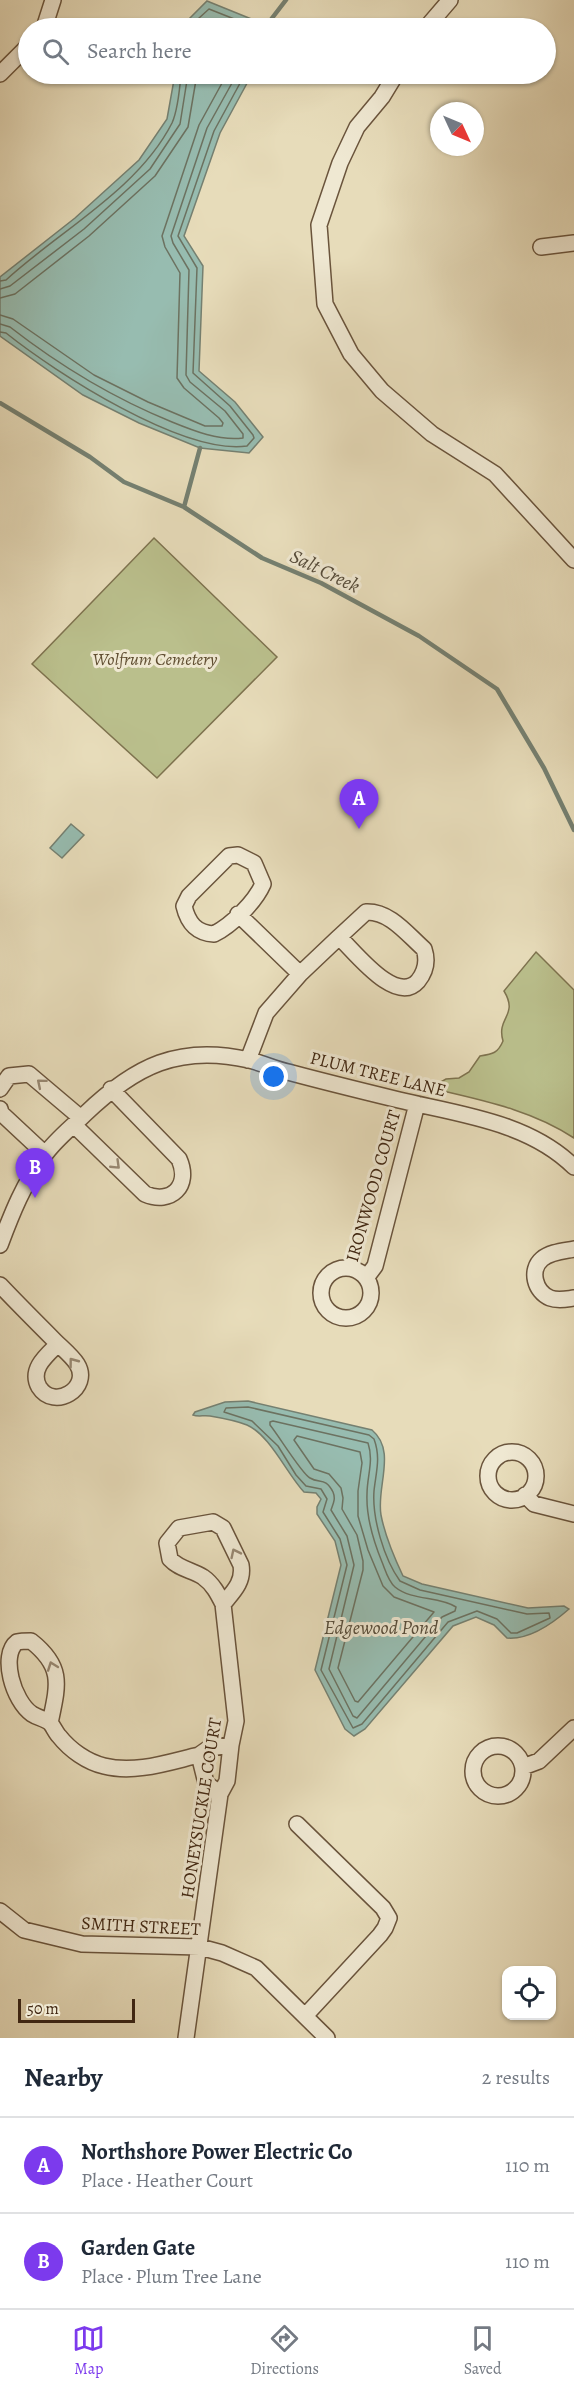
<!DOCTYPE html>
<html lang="en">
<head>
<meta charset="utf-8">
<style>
	:root { --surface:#fff; --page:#f2f2f3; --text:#1f2937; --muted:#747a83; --line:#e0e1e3; --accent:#7c3aed }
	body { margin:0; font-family:Alegreya,serif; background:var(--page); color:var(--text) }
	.controls { position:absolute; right:18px; bottom:18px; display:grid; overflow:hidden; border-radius:12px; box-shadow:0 2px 4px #0004 }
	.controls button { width:54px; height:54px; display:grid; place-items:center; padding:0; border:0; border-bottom:2px solid var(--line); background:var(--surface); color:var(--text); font:30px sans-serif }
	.compass { position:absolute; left:430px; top:102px; width:54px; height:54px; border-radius:50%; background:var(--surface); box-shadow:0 2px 4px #0004; rotate:134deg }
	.scale { position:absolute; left:18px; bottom:15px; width:117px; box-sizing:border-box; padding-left:6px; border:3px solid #412712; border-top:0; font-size:16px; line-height:21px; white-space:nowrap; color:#412712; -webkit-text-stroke:4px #efe8d2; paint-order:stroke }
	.you { position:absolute; left:274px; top:1077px; width:21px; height:21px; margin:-15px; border:4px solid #fff; border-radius:50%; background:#1a73e8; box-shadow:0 0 0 9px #1a73e833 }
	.badge { display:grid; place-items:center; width:39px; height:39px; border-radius:50%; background:var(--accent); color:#fff; font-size:20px; font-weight:700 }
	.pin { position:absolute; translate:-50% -50px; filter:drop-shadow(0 2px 3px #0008) }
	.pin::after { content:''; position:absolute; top:32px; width:21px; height:18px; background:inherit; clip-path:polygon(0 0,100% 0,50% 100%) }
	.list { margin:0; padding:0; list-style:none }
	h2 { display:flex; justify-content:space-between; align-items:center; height:78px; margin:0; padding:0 24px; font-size:26px }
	h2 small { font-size:20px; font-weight:400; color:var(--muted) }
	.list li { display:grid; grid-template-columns:39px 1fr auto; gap:18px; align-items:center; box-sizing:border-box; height:96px; padding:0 24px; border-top:2px solid var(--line) }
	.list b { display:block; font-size:22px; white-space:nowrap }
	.list p { margin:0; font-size:20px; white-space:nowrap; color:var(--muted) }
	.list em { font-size:20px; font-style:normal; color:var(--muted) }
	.icon { flex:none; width:33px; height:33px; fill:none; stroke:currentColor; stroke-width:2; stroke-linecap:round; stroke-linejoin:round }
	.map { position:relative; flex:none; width:574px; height:2038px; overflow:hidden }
	.search { position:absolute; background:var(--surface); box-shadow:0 2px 4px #0004; left:18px; right:18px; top:18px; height:66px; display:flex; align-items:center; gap:15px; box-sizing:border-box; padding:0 21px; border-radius:33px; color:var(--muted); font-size:22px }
	.sheet { height:270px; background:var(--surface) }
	nav { display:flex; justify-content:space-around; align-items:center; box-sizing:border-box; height:84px; border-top:2px solid var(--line); background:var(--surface); font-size:16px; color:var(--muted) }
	nav a { display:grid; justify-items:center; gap:3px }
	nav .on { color:var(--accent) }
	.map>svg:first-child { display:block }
	.green { fill:#babf8c; stroke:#7e734f; stroke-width:1.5 }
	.water { fill:#97bcb0; stroke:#758071; stroke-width:1.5 }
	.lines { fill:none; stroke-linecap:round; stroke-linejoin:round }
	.shore { stroke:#6c7261; stroke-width:1.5 }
	.stream { stroke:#758071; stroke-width:4.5 }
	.street-casing { stroke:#6a543c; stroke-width:18 }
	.street { stroke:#efe8d2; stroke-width:15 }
	.oneway { stroke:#988872 }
	.labels { text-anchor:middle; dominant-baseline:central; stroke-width:6; stroke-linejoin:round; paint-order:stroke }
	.park-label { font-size:18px; font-style:italic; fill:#5f4d30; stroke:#efe8d2 }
	.street-label { font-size:18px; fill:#412712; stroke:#efe8d2 }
	.water-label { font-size:20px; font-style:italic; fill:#564c3a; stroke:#efe8d2 }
</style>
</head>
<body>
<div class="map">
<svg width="574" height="2038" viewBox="0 0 574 2038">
	<rect width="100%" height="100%" fill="#e7dcba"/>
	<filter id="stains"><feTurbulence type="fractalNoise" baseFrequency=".00333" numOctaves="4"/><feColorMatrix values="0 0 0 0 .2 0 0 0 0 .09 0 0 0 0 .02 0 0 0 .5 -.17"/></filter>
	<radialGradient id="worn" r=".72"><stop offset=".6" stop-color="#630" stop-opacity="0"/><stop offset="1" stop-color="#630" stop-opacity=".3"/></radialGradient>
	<path class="green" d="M 154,538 L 277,657 L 157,778 L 32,664 Z
		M 536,952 L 574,990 L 574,1138 C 530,1109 480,1100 430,1088 L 446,1079 L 459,1078 L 469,1072 L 480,1056 C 493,1054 498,1053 503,1041 C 496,1017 519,1016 504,991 Z"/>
	<path class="water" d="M 207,1 L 266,25 L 273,28 L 180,28 Z
		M 175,74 L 252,74 L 220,133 L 184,236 L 203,266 L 199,371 L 235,402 L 263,437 L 249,453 L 200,448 L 139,423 L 83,395 L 0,336 L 0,277 L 75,218 L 139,160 L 167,119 Z
		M 71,824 L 84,835 L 62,858 L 50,848 Z
		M 248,1401 L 372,1430 C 397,1451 376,1487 381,1515 C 385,1536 394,1557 403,1576 L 422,1584 L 528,1608 L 564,1606 L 569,1609 C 552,1624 530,1640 507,1638 L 494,1625 L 476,1617 L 453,1626 L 365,1729 L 354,1736 L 345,1729 L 315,1670 L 341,1565 L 335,1541 L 317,1514 L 317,1507 L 321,1499 L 316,1493 L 304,1492 C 287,1474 270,1435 247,1425 C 237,1421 222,1418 210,1416 C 204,1415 198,1417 193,1415 L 195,1412 L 225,1402 Z"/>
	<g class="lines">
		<path class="shore" d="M 188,28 L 209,9 L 257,28
			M 0,281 L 6,280 C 59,231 138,190 172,123 C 177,112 180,86 181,74
			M 0,289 L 10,286 L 84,229 L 150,169 L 180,124 L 188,74
			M 0,298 L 15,294 L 89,236 L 155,176 L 188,127 L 197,74
			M 0,315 L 13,319 L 94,375 L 148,402 L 205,426 L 222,426 L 223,423 L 219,418 L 184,388 L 177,378 L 180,273 L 165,247 L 162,236 L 199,125 L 227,74
			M 0,324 L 10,327 C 60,366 113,398 172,422 C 194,431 219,441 243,438 L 243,434 L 225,411 L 190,382 L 186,375 L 189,270 L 173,243 L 171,236 L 207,128 L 237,74
			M 0,332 L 6,333 C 56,373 183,455 247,446 L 254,438 L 253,435 L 230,406 L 193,373 L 197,268 L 178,236 L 214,131 L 245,74
			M 248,1407 L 369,1435 L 374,1439 C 381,1458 376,1472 374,1491 C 372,1518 384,1559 400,1581 L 420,1590 L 527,1614 L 549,1613 L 550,1618 L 517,1633 L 511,1633 L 497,1619 L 477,1611 L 448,1622 L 362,1724 L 353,1728 L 321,1670 L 347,1565 L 340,1539 L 323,1512 L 327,1499 L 321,1489 L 306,1486 L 296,1475 L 278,1446 L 252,1421 L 224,1412 L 226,1408 Z
			M 273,1421 L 368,1443 C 374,1461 367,1476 367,1494 C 366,1518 373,1540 382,1562 C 385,1569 388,1581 395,1587 C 412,1601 439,1596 456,1607 L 455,1611 L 442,1617 L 357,1718 L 353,1716 L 329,1669 L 354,1565 L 347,1536 L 331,1510 C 333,1504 336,1499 333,1492 C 325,1477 320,1484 310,1478 C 302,1474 279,1436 270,1425 L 270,1422 Z
			M 297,1436 L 360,1452 L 362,1463 L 358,1491 L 358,1516 L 368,1550 L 383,1586 L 394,1597 L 434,1612 L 358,1702 L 355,1701 L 338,1668 L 363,1570 L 363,1561 L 357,1535 L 342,1509 L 343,1498 L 341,1488 L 329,1474 L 314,1469 L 294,1440 Z"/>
		<path class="stream" d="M 266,26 L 286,0
			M 0,403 L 90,457 L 124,482 L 184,507 L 262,558 L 321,583 L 419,636 L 497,689 L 544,768 L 574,830
			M 184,507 L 200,448"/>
		<defs>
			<path id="street" d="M 44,28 L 53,0
				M 426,28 L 450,0
				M 0,74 L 28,46
				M 396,74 L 382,97 L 357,127 L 340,163 L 319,225 L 325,304 L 351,354 L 382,391 L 432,434 L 495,474 L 574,560
				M 541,247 L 574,243
				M 238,855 L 254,863 L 263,884 C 255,902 232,925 214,934 C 196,933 188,923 184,906 L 189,896 L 229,856 Z
				M 238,914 L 300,974
				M 248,1060 L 266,1013 L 300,974 L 339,937 C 355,952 396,1006 418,981 C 426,971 428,961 424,949 C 407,934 390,911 366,912 L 339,937
				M 0,1089 L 9,1076 L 29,1074 L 81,1118
				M 0,1109 L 1,1113 L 45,1154
				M 74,1125 L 145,1194 C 171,1205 191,1186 179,1159 L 111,1089
				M 0,1245 C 12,1213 24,1183 44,1156 C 55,1140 72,1127 85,1114 C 135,1066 179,1044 249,1060 C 262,1063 275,1069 288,1072 C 325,1082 362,1091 399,1100 C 458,1114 529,1122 574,1167
				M 574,1249 C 564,1251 550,1252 542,1259 C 529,1270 535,1292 550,1298 C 558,1301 566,1299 574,1298
				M321 1293a25 25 0 1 1 50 0a25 25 0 1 1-50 0Z
				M 366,1278 L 375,1266 L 417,1104
				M 0,1285 C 18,1304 37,1323 55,1341 C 62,1348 72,1356 77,1364 C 92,1388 54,1411 39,1387 C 29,1369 47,1355 58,1344
				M488 1476a24 24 0 1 1 48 0a24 24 0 1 1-48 0Z
				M 525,1495 L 534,1504 L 574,1514
				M 50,1723 C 58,1685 64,1667 31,1641 C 27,1641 21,1641 17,1642 C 0,1655 13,1701 32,1714 C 38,1718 47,1719 51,1724 C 54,1728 56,1733 59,1736 C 70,1750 87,1762 104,1766 C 135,1774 169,1762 199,1755 L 206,1783 L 220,1794
				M473 1771a25 25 0 1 1 50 0a25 25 0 1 1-50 0Z
				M 199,1755 L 209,1748 L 231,1745
				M 523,1767 L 539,1761 L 574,1728
				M 297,1824 L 383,1908 L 389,1918 L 385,1928 L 380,1935 L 305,2016
				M 0,1911 L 24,1930 L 82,1944 L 200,1947 L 222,1953 L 256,1968 L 327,2038
				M 186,2038 L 220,1794 L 227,1781 L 231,1745 L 236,1721 L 223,1604 C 218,1594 213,1584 203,1577 C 192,1570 179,1569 170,1559 L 167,1543 L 179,1528 L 213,1522 L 223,1528 L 241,1565 C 244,1582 233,1592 223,1604"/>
		</defs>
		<use href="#street" class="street-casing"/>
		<use href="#street" class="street"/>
	</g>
	<defs><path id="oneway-chevron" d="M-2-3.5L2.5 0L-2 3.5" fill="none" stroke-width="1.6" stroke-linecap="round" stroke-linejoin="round" transform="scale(1.5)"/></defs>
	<g class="oneway">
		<use href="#oneway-chevron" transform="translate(41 1083) rotate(-140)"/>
		<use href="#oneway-chevron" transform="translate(116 1165) rotate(44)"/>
		<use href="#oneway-chevron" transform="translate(73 1362) rotate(-127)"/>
		<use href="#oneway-chevron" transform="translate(235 1553) rotate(-116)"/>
		<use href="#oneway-chevron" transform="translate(52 1666) rotate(-110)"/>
	</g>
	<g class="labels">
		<g class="park-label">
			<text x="155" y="659">Wolfrum Cemetery</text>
		</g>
		<g class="street-label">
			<text transform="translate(378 1074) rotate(14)">PLUM TREE LANE</text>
			<text transform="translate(373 1186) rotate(-74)">IRONWOOD COURT</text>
			<text transform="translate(201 1808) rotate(-81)">HONEYSUCKLE COURT</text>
			<text transform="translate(141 1926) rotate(3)">SMITH STREET</text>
		</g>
		<g class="water-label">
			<text transform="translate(325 571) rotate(26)">Salt Creek</text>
			<text x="381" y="1627">Edgewood Pond</text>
		</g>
	</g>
	<rect width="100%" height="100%" filter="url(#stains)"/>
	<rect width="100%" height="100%" fill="url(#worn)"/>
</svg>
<div class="controls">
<button><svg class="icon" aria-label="locate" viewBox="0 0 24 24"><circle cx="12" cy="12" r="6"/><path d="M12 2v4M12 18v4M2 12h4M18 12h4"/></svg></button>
</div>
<svg class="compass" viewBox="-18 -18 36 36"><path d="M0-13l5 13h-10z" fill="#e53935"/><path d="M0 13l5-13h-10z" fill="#747a83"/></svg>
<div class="scale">50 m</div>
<div class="you"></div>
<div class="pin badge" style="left:359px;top:829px">A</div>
<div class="pin badge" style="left:35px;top:1198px">B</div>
<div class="search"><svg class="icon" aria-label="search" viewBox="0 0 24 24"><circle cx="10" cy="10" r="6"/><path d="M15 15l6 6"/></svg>Search here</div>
</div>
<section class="sheet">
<h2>Nearby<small>2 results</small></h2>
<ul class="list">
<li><span class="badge">A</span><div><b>Northshore Power Electric Co</b><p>Place · Heather Court</p></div><em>110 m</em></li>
<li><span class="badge">B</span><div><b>Garden Gate</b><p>Place · Plum Tree Lane</p></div><em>110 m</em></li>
</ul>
</section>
<nav>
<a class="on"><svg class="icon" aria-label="map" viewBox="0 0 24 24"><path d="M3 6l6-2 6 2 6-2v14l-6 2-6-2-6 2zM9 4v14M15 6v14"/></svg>Map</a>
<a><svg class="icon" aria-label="directions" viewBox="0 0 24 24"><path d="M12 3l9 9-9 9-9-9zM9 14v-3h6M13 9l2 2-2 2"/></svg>Directions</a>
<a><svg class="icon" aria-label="saved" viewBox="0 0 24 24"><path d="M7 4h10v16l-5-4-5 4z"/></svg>Saved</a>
</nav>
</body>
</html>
